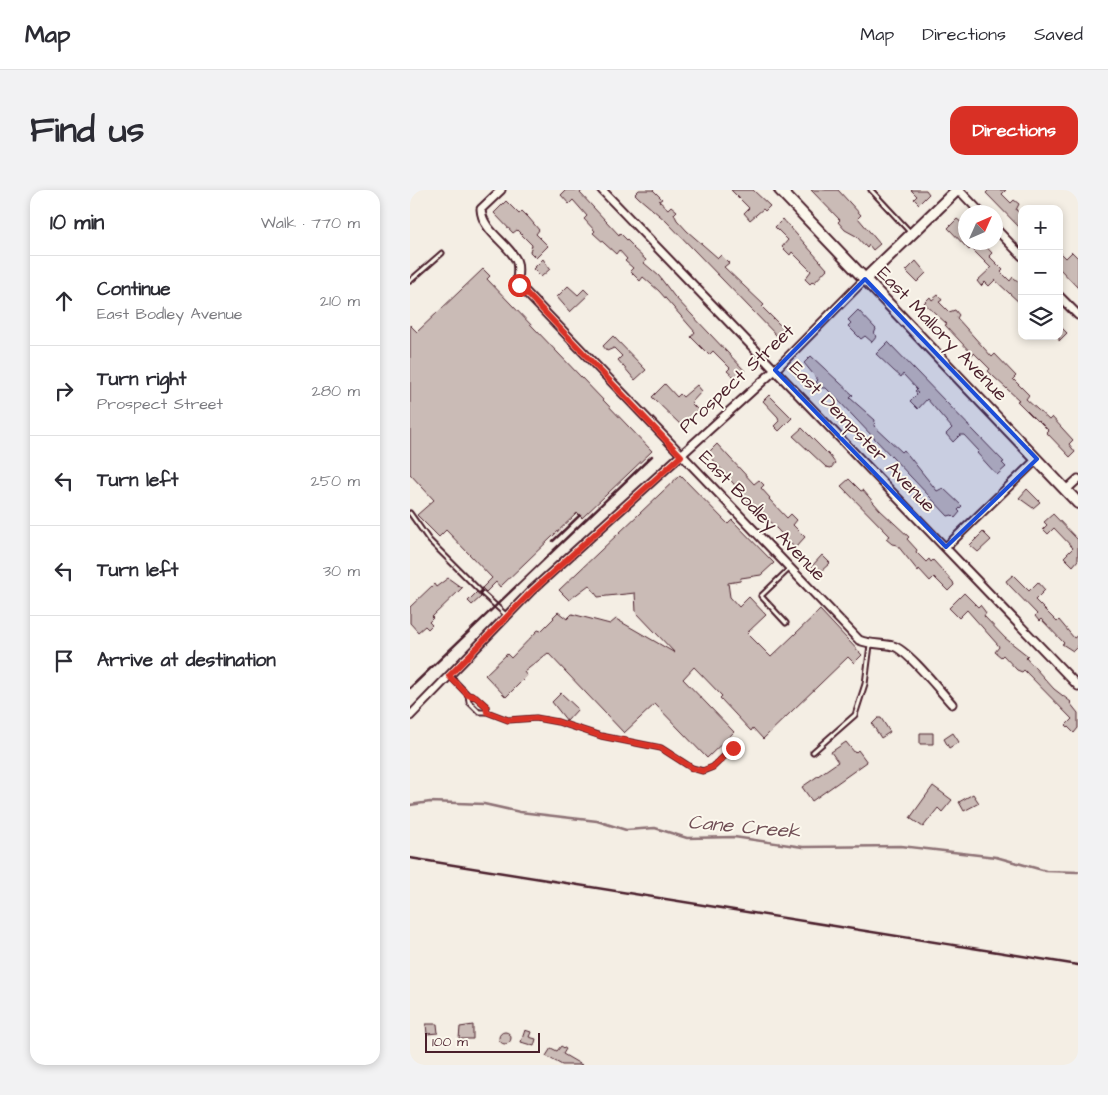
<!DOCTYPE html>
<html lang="en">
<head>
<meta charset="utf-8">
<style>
	:root { --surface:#fff; --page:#f2f2f3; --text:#2b2b33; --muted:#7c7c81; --line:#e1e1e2; --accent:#d93025 }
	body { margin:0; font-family:"Architects Daughter",sans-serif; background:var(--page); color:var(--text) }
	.controls { position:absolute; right:15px; top:15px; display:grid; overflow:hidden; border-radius:10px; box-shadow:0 2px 8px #0003 }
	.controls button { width:45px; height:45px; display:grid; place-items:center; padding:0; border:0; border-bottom:1px solid var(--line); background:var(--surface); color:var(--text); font:25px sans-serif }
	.compass { position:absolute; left:548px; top:15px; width:45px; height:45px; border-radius:50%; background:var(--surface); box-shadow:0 2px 8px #0003; rotate:45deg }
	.scale { position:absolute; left:15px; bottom:12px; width:115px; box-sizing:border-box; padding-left:5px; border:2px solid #4a1f2b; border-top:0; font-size:14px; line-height:18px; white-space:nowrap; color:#4a1f2b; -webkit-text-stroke:4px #fbf7ec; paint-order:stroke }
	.stop { position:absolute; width:15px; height:15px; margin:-11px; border:4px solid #d93025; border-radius:50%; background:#fff }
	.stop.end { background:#d93025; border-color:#fff; box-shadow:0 1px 5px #0008 }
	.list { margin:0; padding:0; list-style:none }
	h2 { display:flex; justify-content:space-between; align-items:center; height:65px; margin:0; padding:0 20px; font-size:21px }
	h2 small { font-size:16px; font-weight:400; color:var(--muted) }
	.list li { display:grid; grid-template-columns:32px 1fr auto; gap:15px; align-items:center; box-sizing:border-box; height:90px; padding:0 20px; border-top:1px solid var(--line) }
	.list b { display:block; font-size:19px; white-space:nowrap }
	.list p { margin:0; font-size:16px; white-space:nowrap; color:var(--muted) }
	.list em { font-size:16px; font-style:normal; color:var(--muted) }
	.icon { flex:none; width:28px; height:28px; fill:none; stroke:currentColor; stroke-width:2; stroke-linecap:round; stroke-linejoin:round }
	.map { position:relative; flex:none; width:668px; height:875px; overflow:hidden; border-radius:15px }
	header { display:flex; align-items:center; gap:30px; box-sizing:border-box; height:70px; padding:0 25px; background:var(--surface); border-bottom:1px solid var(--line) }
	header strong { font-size:24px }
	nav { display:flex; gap:28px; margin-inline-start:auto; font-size:18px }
	.intro { display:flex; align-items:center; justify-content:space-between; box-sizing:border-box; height:120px; padding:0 30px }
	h1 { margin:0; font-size:35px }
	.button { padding:12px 22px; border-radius:15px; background:var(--accent); color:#fff; font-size:18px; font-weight:700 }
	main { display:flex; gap:30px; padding:0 30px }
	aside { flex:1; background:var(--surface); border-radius:15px; box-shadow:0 2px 8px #0003 }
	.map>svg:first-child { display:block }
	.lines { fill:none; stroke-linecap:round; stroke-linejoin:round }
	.stream { stroke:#8d7174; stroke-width:2.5 }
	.building { fill:#cabbb6; stroke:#4a1f2b }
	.lane-casing { stroke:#4a1f2b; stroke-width:7 }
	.street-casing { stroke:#4a1f2b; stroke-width:11 }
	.secondary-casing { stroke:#4a1f2b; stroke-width:14 }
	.lane { stroke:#fbf7ec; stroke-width:3 }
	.street { stroke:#fbf7ec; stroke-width:7 }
	.secondary { stroke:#fbf7ec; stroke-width:10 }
	.rail { stroke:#4a1f2b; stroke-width:2.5 }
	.route { stroke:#d93025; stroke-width:6 }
	.marked { fill:#1d4ed8; fill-opacity:0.2; stroke:#1d4ed8; stroke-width:4; stroke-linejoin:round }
	.labels { text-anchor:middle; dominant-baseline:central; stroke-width:4; stroke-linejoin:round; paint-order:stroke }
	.street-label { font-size:19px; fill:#4a1f2b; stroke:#fbf7ec }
	.water-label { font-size:20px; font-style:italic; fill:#714f56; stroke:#fbf7ec }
</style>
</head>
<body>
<header>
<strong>Map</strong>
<nav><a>Map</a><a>Directions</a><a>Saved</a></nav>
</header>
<div class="intro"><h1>Find us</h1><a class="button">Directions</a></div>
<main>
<aside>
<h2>10 min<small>Walk · 770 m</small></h2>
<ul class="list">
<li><svg class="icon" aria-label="ahead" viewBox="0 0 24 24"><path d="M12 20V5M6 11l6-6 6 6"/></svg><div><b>Continue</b><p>East Bodley Avenue</p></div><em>210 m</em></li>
<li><svg class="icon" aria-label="right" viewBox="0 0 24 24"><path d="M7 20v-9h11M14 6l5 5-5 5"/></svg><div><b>Turn right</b><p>Prospect Street</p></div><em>280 m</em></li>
<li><svg class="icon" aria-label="left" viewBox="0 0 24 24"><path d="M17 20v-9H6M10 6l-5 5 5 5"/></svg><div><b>Turn left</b></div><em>250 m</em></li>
<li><svg class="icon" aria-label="left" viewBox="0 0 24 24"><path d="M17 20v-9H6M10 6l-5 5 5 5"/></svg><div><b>Turn left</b></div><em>30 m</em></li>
<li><svg class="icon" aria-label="arrive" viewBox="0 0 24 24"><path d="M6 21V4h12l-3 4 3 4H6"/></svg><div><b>Arrive at destination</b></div></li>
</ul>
</aside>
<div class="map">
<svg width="668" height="875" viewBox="0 0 668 875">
	<rect width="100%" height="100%" fill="#f4eee4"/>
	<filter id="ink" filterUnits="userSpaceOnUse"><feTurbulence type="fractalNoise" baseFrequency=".02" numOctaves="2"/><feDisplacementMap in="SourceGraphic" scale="10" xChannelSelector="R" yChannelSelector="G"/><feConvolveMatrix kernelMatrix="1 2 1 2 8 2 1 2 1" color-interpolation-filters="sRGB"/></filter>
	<g filter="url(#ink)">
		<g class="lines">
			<path class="stream" d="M 0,615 L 20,612 L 74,614 L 110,622 L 187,631 L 216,640 L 245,638 L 277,648 L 324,647 L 393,657 L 491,656 L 586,667 L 636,681 L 668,682"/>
		</g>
		<path class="building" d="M 156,0 L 173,0 L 170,3 L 209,45 L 210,43 L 224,57 L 223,58 L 236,70 L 234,73 L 249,86 L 264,106 L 335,181 L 326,189 L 317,181 L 320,178 L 303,161 L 299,165 L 281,147 L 285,142 L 249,101 L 233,87 L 230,91 L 220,81 L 223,78 L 215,71 L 217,69 L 209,60 L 206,64 L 183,43 L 185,41 L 174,29 L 177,26 L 163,10 L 159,14 L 151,5 Z
			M 229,0 L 243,0 L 252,9 L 249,11 L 258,19 L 261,16 L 267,21 L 264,24 L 267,30 L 277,41 L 308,68 L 311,65 L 319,73 L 314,77 L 354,115 L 352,117 L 372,137 L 375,134 L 379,138 L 369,148 L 256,31 L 229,8 L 225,4 Z
			M 321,0 L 343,0 L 360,16 L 355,21 L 353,19 L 340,30 L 334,23 L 339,18 Z
			M 401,0 L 428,0 L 451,25 L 448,28 L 470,54 L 463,60 L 459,55 L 457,58 L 446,46 L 435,40 L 428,32 L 430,30 Z
			M 501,0 L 516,0 L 519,4 L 509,14 L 504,9 L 507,6 Z
			M 579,0 L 596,0 L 592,4 L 601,13 L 604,10 L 609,14 L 606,20 L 612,25 L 612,40 L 576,3 Z
			M 96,11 L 109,24 L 112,21 L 119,28 L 129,40 L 126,44 L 138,56 L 126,68 L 120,62 L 122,55 L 107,40 L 103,43 L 84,23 Z
			M 373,29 L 417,79 L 404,93 L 403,91 L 400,94 L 395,89 L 401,81 L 382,62 L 380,65 L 372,57 L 378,50 L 365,37 Z
			M 547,29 L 556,36 L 556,52 L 572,52 L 582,63 L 579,66 L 593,80 L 591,82 L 600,91 L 603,87 L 612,95 L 612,115 L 585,90 L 579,96 L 575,92 L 571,96 L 567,91 L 581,78 L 561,58 L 559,60 L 538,38 Z
			M 649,61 L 656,68 L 662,62 L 668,68 L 668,98 L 649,78 Z
			M 133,69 L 140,79 L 131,87 L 123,79 Z
			M 506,71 L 516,83 L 507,92 L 496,81 Z
			M 73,79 L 80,86 L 77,89 L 242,261 L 172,328 L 167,323 L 90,397 L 86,392 L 76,402 L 72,398 L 82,388 L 36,340 L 29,347 L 7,325 L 24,310 L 0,284 L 0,135 L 7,142 Z
			M 158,96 L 168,105 L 174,99 L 179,104 L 160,122 L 147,107 Z
			M 528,105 L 532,110 L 529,112 L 539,122 L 545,120 L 549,125 L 547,128 L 582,167 L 585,164 L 606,186 L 603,189 L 619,205 L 616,209 L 639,230 L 642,227 L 663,250 L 659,254 L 665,262 L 660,267 L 636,242 L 638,240 L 628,230 L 627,231 L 607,211 L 609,210 L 584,187 L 578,181 L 580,179 L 564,163 L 563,165 L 535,135 L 537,134 L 514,113 L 520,107 L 522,110 Z
			M 448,120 L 466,139 L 464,144 L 467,146 L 462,152 L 455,146 L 451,149 L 438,136 L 441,133 L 438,130 Z
			M 649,135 L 657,143 L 649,151 Z
			M 203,146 L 236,180 L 225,190 L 208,170 L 212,166 L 204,158 L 197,161 L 193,156 Z
			M 478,152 L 594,272 L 592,273 L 596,277 L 587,285 L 567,263 L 569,261 L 554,245 L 550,245 L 543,252 L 536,244 L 542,238 L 517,209 L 508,219 L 500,211 L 508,203 L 505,201 L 507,199 L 493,184 L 491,187 L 484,181 L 466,164 Z
			M 401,166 L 443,205 L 440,208 L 465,230 L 464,236 L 492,262 L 494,260 L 527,301 L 533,298 L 552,316 L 548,320 L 550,322 L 545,328 L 542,325 L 538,326 L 426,208 L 416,198 L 412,198 L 406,192 L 408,190 L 394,173 Z
			M 255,194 L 267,207 L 270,204 L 273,207 L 287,195 L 292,201 L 281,213 L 289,221 L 273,237 L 242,207 Z
			M 359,205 L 382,228 L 369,241 L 364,236 L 369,231 L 368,227 L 353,211 Z
			M 392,238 L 420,266 L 425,273 L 421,278 L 416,277 L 383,246 Z
			M 307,254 L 344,294 L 349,290 L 354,295 L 351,298 L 360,308 L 359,309 L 377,328 L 381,324 L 387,330 L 383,335 L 395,347 L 385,358 L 348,319 L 346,320 L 300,266 L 298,263 Z
			M 270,285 L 318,334 L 322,330 L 364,373 L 351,385 L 331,388 L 330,391 L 318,393 L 320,407 L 329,417 L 339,407 L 356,425 L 337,443 L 361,467 L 410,420 L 452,465 L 444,473 L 438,467 L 353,549 L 343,538 L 341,541 L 310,508 L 312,506 L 284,477 L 273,489 L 324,542 L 297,568 L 245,514 L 214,543 L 138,463 L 114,482 L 117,486 L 96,507 L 75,485 L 97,464 L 101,468 L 128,440 L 131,441 L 144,428 L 143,427 L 148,422 L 157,429 L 162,424 L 200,434 L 206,429 L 265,463 L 226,422 L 225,403 L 188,407 L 179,395 L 159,410 L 149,400 Z
			M 439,289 L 451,301 L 453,300 L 470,320 L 499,347 L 497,349 L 507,360 L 506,362 L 516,372 L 519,369 L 521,372 L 523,370 L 543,392 L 544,395 L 538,401 L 524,387 L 520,391 L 509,379 L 508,381 L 487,355 L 482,354 L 476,349 L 480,346 L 431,296 Z
			M 617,299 L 630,312 L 623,318 L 609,308 Z
			M 643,324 L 668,350 L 668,370 L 663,376 L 654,367 L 663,358 L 644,338 L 638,344 L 633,339 L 637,335 L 634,332 Z
			M 573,342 L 581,350 L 568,362 L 560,355 Z
			M 412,365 L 420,373 L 409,383 L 402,376 Z
			M 603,385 L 619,401 L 628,392 L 635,400 L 625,410 L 647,432 L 649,430 L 664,448 L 668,445 L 668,456 L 663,461 L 652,454 L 654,453 L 631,429 L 629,431 L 625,426 L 627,424 L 598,394 L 596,391 Z
			M 38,388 L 52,398 L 22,427 L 23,428 L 19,432 L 22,435 L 18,439 L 15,436 L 8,442 L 0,433 L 0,417 L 24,394 L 26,397 Z
			M 67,402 L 71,407 L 62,415 L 58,411 Z
			M 554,403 L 568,417 L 570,415 L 574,420 L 576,423 L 574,426 L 595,448 L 618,466 L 616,468 L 644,499 L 661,512 L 660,513 L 668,523 L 668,538 L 664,543 L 656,535 L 662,529 L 614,480 L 612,482 L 607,480 L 593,465 L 591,467 L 585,462 L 589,457 L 588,455 L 557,420 L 549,428 L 539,418 Z
			M 151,503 L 168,519 L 157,531 L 142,512 Z
			M 468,528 L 471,528 L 480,542 L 471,548 L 462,534 Z
			M 510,543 L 523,543 L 523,554 L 510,554 Z
			M 543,543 L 549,552 L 539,558 L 534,549 Z
			M 436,552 L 445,563 L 448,560 L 457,572 L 402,611 L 392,597 L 428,572 L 421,562 Z
			M 523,596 L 542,610 L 532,622 L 528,618 L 513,637 L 500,628 Z
			M 563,604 L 569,613 L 554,621 L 549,612 Z
			M 16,834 L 27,834 L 28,843 L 17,844 Z
			M 63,835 L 63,849 L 49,849 L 50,837 Z
			M 115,840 L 121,842 L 119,847 L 126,849 L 124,856 L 111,852 Z
			M89 848a6 6 0 1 1 12 0a6 6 0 1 1-12 0Z
			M 151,856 L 156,859 L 153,864 L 172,875 L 152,875 L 136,866 L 141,858 L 147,861 Z"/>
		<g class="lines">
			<defs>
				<path id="lane" d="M 461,0 L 500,42
					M 0,91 L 32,63
					M 0,323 L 19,350 L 69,400
					M 73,404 L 97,426
					M 376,433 L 351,406 L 379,379
					M 40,486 L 58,505 L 59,512 L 69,522 L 77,522 L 98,530 L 126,528 L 148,532 L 191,546 L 251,558 L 282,578 L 293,581 L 303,577 L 323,558
					M 58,505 L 66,507 L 76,516 L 77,522
					M 403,562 L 445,525 L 455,494 L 460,455"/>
				<path id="street" d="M 91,0 L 71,19 C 72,40 95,51 105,68 C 111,77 105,86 109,95 L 449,450 C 461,455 471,453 483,456 C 498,460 531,502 542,514
					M 192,0 L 668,496
					M 549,0 L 570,22
					M 586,39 L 612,66
					M 649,106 L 668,125
					M 656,300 L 668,289
					M 536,357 L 627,269
					M 0,526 L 121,401 L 365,180 L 455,89"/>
				<path id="secondary" d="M 370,0 L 668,313
					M 455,89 L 547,0"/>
			</defs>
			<use href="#lane" class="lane-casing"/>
			<use href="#street" class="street-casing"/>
			<use href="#secondary" class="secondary-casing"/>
			<use href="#lane" class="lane"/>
			<use href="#street" class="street"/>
			<use href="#secondary" class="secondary"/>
			<path class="rail" d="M 143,351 L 170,325
				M 0,498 L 242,266
				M 0,668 L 668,775"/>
		</g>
	</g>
	<g class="lines" filter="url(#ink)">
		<path class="route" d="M 109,95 L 271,266 L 122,401 L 39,486 L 58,505 L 66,507 L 76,516 L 77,522 L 98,530 L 126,528 L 148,532 L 191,546 L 251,558 L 282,578 L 292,581 L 303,577 L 323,558"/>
	</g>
	<path class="marked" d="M 455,89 L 627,269 L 536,357 L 365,180 Z"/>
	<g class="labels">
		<g class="street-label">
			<text transform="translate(532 144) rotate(46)">East Mallory Avenue</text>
			<text transform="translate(327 189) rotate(-43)">Prospect Street</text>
			<text transform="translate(452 247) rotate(46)">East Dempster Avenue</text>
			<text transform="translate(352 326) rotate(46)">East Bodley Avenue</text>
		</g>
		<g class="water-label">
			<text transform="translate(334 637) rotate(5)">Cane Creek</text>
		</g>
	</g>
</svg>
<div class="controls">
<button>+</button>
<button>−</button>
<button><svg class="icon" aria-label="layers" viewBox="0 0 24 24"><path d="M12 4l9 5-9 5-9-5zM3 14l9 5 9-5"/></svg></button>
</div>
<svg class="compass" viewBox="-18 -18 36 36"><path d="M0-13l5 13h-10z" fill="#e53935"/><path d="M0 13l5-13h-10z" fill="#7c7c81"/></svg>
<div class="scale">100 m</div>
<div class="stop" style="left:109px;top:95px"></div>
<div class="stop end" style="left:323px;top:558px"></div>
</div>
</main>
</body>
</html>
